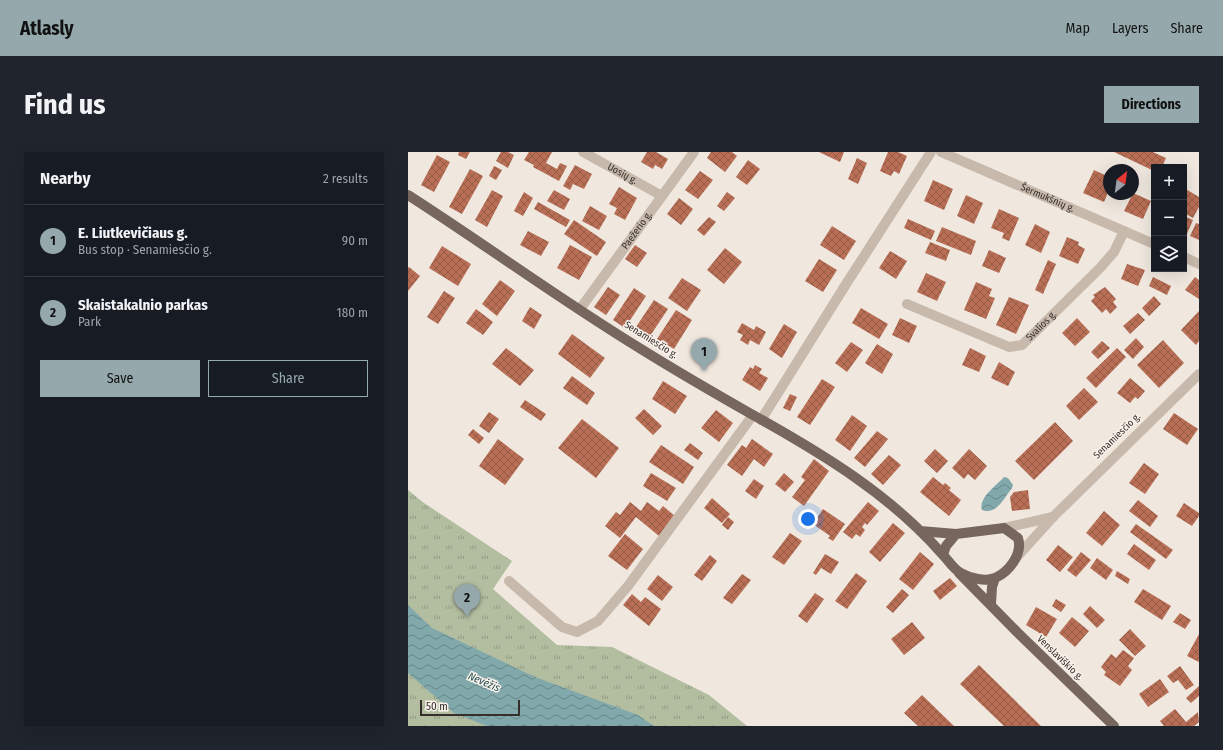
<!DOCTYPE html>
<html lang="en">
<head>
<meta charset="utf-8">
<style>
	:root { --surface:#171b24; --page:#20242c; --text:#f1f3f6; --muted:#9ea1a6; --line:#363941; --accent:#95a9ad }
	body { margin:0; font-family:"Fira Sans Condensed",sans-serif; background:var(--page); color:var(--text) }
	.controls { position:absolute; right:12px; top:12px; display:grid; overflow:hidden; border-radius:0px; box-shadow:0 4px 16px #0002 }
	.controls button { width:36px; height:36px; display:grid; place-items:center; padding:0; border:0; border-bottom:1px solid var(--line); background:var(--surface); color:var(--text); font:20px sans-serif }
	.compass { position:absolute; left:695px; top:12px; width:36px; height:36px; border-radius:50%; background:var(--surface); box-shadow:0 4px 16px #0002; rotate:29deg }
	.scale { position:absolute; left:12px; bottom:10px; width:100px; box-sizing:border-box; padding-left:4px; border:2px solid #362e2a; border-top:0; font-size:11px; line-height:14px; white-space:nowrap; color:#362e2a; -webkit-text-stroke:3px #f8f2eb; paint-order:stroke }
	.you { position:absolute; left:400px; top:367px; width:14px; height:14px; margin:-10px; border:3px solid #fff; border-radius:50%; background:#1a73e8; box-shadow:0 0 0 6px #1a73e833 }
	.badge { display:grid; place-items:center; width:26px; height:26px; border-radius:50%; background:var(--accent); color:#111; font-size:13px; font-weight:700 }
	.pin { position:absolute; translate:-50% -33px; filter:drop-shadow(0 1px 2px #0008) }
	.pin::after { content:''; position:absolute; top:21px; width:14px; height:12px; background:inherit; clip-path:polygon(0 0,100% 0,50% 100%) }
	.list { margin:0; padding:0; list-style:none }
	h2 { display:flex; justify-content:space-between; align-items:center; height:52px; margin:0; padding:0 16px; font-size:17px }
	h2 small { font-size:13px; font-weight:400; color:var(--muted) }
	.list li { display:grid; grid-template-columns:26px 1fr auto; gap:12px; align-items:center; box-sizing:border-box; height:72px; padding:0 16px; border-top:1px solid var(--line) }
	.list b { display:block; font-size:15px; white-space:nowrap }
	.list p { margin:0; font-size:13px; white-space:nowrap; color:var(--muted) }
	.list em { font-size:13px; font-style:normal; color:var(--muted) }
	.actions { display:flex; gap:8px; padding:12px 16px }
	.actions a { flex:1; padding:9px 0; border:1px solid var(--accent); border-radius:0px; text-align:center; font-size:14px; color:var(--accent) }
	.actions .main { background:var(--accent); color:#111 }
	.icon { flex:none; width:22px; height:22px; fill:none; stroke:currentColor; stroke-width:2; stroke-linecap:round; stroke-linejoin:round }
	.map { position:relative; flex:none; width:791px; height:574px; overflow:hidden; border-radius:0px }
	header { display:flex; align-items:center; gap:24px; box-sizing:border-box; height:56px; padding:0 20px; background:var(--accent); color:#111 }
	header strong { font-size:19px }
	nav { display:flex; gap:22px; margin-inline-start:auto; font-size:14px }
	.intro { display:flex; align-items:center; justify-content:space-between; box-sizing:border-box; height:96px; padding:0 24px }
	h1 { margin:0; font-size:28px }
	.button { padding:10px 18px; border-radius:0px; background:var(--accent); color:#111; font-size:14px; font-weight:700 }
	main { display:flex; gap:24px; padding:0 24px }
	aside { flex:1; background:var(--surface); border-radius:0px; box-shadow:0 4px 16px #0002 }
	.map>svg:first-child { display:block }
	.park { fill:url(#park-tufts) }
	.water { fill:url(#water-waves) }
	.building { fill:url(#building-cross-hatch) }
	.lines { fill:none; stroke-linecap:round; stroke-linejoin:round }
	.minor { stroke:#c7b9ac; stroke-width:10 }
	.major { stroke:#76665d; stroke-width:10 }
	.labels { text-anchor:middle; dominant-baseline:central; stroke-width:3; stroke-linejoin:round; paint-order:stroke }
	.street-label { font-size:10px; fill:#362e2a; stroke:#f8f2eb }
	.water-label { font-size:11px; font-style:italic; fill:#244f53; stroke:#f8f2eb }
</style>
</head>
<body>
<header>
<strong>Atlasly</strong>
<nav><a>Map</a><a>Layers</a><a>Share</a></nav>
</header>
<div class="intro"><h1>Find us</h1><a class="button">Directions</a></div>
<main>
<aside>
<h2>Nearby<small>2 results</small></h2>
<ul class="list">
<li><span class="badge">1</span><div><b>E. Liutkevičiaus g.</b><p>Bus stop · Senamiesčio g.</p></div><em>90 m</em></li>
<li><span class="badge">2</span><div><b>Skaistakalnio parkas</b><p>Park</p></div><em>180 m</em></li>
</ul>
<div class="actions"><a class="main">Save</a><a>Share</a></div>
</aside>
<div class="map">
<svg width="791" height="574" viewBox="0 0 791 574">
	<defs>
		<pattern id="park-tufts" width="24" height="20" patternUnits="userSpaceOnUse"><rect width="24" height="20" fill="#b3bea1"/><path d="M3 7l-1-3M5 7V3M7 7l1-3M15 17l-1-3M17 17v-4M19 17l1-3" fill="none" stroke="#929b83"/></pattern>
		<pattern id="water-waves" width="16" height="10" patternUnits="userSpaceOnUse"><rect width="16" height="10" fill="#81a8aa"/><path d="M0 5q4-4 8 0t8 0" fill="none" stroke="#6a898b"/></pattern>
		<pattern id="building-cross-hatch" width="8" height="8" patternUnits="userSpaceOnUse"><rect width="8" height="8" fill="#b96f55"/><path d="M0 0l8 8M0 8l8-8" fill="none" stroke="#975c47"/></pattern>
	</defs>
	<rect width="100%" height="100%" fill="#f0e8df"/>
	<path class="park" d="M 0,338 L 16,351 L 104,409 L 85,437 L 149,493 L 204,495 L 301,543 L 339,574 L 0,574 Z"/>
	<path class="water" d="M 596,325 L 600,326 L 605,333 L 604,336 C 596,346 589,363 574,358 C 570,346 589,333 596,325 Z
		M 0,453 L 24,476 L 127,525 L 230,563 L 246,574 L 79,574 L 46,561 L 0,521 Z"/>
	<path class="building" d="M 51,0 L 62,0 L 58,7 L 50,3 Z
		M 93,0 L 100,0 L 106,3 L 100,16 L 88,9 Z
		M 121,0 L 144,0 L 138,11 L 149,17 L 152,11 L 159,14 L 151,29 L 125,15 L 126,13 L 116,8 Z
		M 239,0 L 248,0 L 260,7 L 254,17 L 247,13 L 245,17 L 233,10 Z
		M 303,0 L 324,0 L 329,4 L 317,20 L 299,6 Z
		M 411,0 L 436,0 L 432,10 Z
		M 480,0 L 490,0 L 499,4 L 491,22 L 486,19 L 483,24 L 472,19 Z
		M 706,0 L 745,0 L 758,6 L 754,15 L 746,15 L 746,19 Z
		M 29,3 L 42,10 L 26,40 L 13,33 Z
		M 449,6 L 459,11 L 450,32 L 440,27 Z
		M 340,8 L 352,17 L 339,33 L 328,25 Z
		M 167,13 L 184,22 L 176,37 L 165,32 L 162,38 L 155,34 Z
		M 86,14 L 94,18 L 88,28 L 81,24 Z
		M 62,17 L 75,24 L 54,62 L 41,55 Z
		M 686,18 L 701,25 L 701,38 L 696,50 L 675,41 Z
		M 292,19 L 305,28 L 290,47 L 277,38 Z
		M 525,28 L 545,37 L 536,58 L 516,49 Z
		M 211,35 L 229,46 L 217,68 L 206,62 L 209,56 L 201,52 Z
		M 776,36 L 791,45 L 791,55 L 785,66 L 776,61 Z
		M 84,38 L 95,44 L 79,75 L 67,68 Z
		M 146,38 L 162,47 L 156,58 L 139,49 Z
		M 116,40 L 125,46 L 115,64 L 106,59 Z
		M 319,40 L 327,46 L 316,59 L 309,54 Z
		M 725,41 L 743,49 L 735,67 L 716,59 Z
		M 558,43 L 575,51 L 566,72 L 549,64 Z
		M 271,46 L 285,57 L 273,73 L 259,62 Z
		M 130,50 L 162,68 L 158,75 L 126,57 Z
		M 182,54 L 199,64 L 191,78 L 174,69 Z
		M 591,57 L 611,66 L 601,89 L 594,86 L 596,81 L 583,76 Z
		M 776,64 L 785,68 L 778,84 L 776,84 Z
		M 301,65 L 308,70 L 296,84 L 289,78 Z
		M 500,67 L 527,79 L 523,88 L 496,76 Z
		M 166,68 L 198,90 L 189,104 L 156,82 Z
		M 788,71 L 791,72 L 791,88 L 782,84 Z
		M 627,72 L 642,80 L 633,101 L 617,93 Z
		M 424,74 L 448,89 L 436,108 L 412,93 Z
		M 534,75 L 568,89 L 563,103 L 528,89 Z
		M 120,79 L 141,90 L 133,104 L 112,93 Z
		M 659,85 L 671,90 L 670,93 L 677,97 L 670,112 L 651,104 Z
		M 522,90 L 542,98 L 538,109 L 517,101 Z
		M 162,93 L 184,105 L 171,128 L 149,116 Z
		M 227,93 L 239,101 L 229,115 L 217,107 Z
		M 34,94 L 63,112 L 50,134 L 21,116 Z
		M 317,96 L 334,110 L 316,132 L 299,118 Z
		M 581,98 L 598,106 L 591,121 L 574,114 Z
		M 482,99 L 499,109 L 488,127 L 471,116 Z
		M 411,107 L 429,118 L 415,140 L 397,129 Z
		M 640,108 L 648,112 L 635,142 L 627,138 Z
		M 719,112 L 737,118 L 730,134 L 713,127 Z
		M 1,115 L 12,124 L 0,139 L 0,116 Z
		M 518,121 L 538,130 L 529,149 L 509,140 Z
		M 745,125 L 763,134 L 759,143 L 741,134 Z
		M 787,125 L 791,128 L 791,147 L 777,138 Z
		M 274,126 L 293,138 L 279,159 L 260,146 Z
		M 92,128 L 107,139 L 89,164 L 74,152 Z
		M 568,130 L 584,137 L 581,144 L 587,146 L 578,167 L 556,158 Z
		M 200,135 L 212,143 L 198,163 L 186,155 Z
		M 697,135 L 708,147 L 705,150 L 709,155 L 702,162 L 698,157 L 694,161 L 683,149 L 687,145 L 685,143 Z
		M 226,136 L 238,144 L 217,176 L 205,168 Z
		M 36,139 L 47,146 L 30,172 L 19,165 Z
		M 746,144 L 753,152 L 741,164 L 734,156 Z
		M 601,145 L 621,153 L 608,182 L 588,173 Z
		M 246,148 L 260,157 L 240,187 L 226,178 Z
		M 122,155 L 134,163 L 126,177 L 114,169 Z
		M 453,156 L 480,172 L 471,187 L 444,171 Z
		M 68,157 L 85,170 L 75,183 L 58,171 Z
		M 268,158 L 284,168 L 266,197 L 249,187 Z
		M 791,159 L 791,189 L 788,193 L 773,178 Z
		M 730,161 L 737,168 L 722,182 L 715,174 Z
		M 492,166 L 509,174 L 501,191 L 484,183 Z
		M 669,166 L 682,180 L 667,194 L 654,181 Z
		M 334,171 L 346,178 L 348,174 L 358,180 L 351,193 L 342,188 L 340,193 L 332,188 L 335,183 L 329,180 Z
		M 376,172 L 389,180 L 374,206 L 361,197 Z
		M 164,182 L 197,206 L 182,226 L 150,202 Z
		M 728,186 L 736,195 L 725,207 L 716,198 Z
		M 755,188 L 776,211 L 751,236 L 729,213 Z
		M 694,189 L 702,196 L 690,207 L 683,200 Z
		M 443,190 L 455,198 L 439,220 L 427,211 Z
		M 469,192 L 485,202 L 474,222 L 457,211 Z
		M 98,196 L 126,218 L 112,234 L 84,212 Z
		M 562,196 L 578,204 L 571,220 L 554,213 Z
		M 709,196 L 718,205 L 688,236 L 678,226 Z
		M 591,210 L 607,220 L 600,234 L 583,226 Z
		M 347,213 L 354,217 L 351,221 L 360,226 L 352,239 L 334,228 L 342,215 L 345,217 Z
		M 164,224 L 187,241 L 179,253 L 155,236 Z
		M 722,226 L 737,239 L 730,247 L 727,245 L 722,251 L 709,241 Z
		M 414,227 L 427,235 L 402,273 L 389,265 Z
		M 255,229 L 279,244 L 267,262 L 244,247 Z
		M 676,236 L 690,250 L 671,268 L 658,254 Z
		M 382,242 L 389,245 L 382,259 L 375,256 Z
		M 117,248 L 138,262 L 133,269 L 112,255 Z
		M 236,257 L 254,274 L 245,283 L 227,266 Z
		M 308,258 L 325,271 L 311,290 L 293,276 Z
		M 81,260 L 91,267 L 81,281 L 71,274 Z
		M 766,261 L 790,277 L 779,293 L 755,277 Z
		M 444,263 L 459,274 L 442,299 L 427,288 Z
		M 174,267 L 211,296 L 188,326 L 150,296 Z
		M 647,270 L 665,289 L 626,328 L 607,309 Z
		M 65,277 L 76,286 L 71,292 L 60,283 Z
		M 469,279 L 480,287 L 457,315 L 446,306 Z
		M 90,287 L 116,307 L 97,333 L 71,314 Z
		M 344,287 L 365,302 L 356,315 L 346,307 L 334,324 L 319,313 L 334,293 L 338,296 Z
		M 282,291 L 295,301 L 290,308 L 276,298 Z
		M 253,293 L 286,315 L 275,332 L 241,310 Z
		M 527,297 L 540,309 L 529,321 L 516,309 Z
		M 561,297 L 579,314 L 567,328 L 560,322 L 556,327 L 544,316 Z
		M 481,303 L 493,313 L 475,333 L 463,322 Z
		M 406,307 L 421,319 L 396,354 L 384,345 L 397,328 L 393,325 Z
		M 736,311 L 751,322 L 737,342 L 721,331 Z
		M 243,321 L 268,336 L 259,349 L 235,334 Z
		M 376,321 L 386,330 L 377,340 L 367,332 Z
		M 525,325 L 535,333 L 537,331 L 543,336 L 541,338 L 553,348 L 541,364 L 512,340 Z
		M 346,327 L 356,334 L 348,347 L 337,339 Z
		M 620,338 L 622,357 L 604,359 L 602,345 L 606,340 Z
		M 304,346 L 322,362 L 314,371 L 296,356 Z
		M 730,348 L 750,364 L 742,375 L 721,359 Z
		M 222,350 L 233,359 L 239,350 L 251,359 L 255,354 L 267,364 L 251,384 L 228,365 L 212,386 L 197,374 L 208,360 L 212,363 Z
		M 460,350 L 471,359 L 459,373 L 457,371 L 454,375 L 457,378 L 452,385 L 448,382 L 444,387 L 435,380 Z
		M 776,351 L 791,361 L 791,364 L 784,374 L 768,364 Z
		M 415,357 L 437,372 L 425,389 L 420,386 L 422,384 L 405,372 Z
		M 696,359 L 712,373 L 694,394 L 678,381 Z
		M 320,365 L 326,370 L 320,378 L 314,373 Z
		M 485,371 L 497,381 L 472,410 L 461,400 Z
		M 728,372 L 765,398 L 758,407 L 722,380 Z
		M 382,381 L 394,389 L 376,413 L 364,405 Z
		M 217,382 L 235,397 L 219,418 L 200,404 Z
		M 726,392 L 748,408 L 741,418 L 719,402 Z
		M 650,393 L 665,405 L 652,420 L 638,408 Z
		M 512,400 L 526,412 L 505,438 L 491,427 Z
		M 673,400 L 683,408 L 668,425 L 659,418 Z
		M 417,402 L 431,410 L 423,422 L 413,416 L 408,423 L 405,421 Z
		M 302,403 L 309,409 L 294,429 L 286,423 Z
		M 689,406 L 705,418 L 698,428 L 682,416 Z
		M 709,419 L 722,427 L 720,432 L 707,424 Z
		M 448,421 L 459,429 L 439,457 L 427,449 Z
		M 334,422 L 343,428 L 324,452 L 315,446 Z
		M 250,423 L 265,435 L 254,449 L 239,437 Z
		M 542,426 L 549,434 L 532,448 L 525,439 Z
		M 494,437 L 501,443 L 485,461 L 478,455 Z
		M 735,437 L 763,454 L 754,468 L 726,450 Z
		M 407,441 L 416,447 L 399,471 L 390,464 Z
		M 224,442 L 233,450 L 237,445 L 253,457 L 241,474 L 215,453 Z
		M 648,447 L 658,453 L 653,460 L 644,454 Z
		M 682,454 L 697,468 L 689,476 L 675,462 Z
		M 628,455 L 649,467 L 638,485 L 618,473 Z
		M 772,461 L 783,468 L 777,477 L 765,470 Z
		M 664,465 L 681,479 L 667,495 L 651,481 Z
		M 504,470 L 517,486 L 496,503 L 483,487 Z
		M 722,477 L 738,494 L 727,504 L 711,488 Z
		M 791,482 L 791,510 L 779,504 Z
		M 715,498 L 726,506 L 720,514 L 724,518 L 712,534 L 696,523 L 698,520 L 693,515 L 703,502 L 708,506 Z
		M 571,513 L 633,574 L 596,574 L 552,532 Z
		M 772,514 L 786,533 L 778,538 L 770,528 L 765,531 L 759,524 Z
		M 752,527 L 761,540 L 740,555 L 731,542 Z
		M 791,534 L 791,544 L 783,551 L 778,546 Z
		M 514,543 L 546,574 L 510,574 L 496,561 Z
		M 767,557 L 778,570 L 790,560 L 791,570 L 786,574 L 756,574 L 752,569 Z"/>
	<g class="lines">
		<g class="minor">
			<path id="s1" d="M 175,0 L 254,44"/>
			<path id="s2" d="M 533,0 L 746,92"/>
			<path d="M 776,105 L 791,112"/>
			<path id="s3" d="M 499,152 L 601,195 L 614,193 L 692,116 L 706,100 L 716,79"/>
			<path id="s4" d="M 172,157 L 286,0"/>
			<path d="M 353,268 L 440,129 L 523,0"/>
			<path d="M 596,376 L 645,365"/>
			<path d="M 608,406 L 645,365 L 791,222"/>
			<path d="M 101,429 L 154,475 L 169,480 L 190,469 L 220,434 L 345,263"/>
		</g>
		<path class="major" d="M 0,43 C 78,93 154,149 233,197 C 270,220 308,242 345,263 C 415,302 483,343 535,403
			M 596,376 L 610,386 C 615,402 601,420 587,426 C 577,430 562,426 553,421 C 546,418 541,409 535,403 L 538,394 L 548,382 Z
			M 512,379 L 548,382
			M 551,421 L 609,480 L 706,574
			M 583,452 L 584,435 L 587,426"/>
	</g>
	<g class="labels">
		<g class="street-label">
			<text stroke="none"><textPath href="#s1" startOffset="45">Uosių g.</textPath></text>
			<text stroke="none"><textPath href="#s2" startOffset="116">Šermukšnių g.</textPath></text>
			<text stroke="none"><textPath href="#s4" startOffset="97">Paežerio g.</textPath></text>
			<text stroke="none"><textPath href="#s3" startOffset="151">Svalios g.</textPath></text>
			<text transform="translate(243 188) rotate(32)">Senamiesčio g.</text>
			<text transform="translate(709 284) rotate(-44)">Senamiesčio g.</text>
			<text transform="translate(652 506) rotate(44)">Venslaviškio g.</text>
		</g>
		<g class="water-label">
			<text transform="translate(76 530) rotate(23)">Nevėžis</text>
		</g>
	</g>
</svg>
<div class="controls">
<button>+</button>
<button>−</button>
<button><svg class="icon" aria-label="layers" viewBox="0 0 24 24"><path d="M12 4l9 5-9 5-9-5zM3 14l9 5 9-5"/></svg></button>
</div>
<svg class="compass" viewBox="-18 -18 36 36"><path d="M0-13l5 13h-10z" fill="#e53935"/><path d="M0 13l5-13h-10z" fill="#9ea1a6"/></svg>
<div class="scale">50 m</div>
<div class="you"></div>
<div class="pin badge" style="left:296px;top:219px">1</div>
<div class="pin badge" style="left:59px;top:465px">2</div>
</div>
</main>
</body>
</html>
